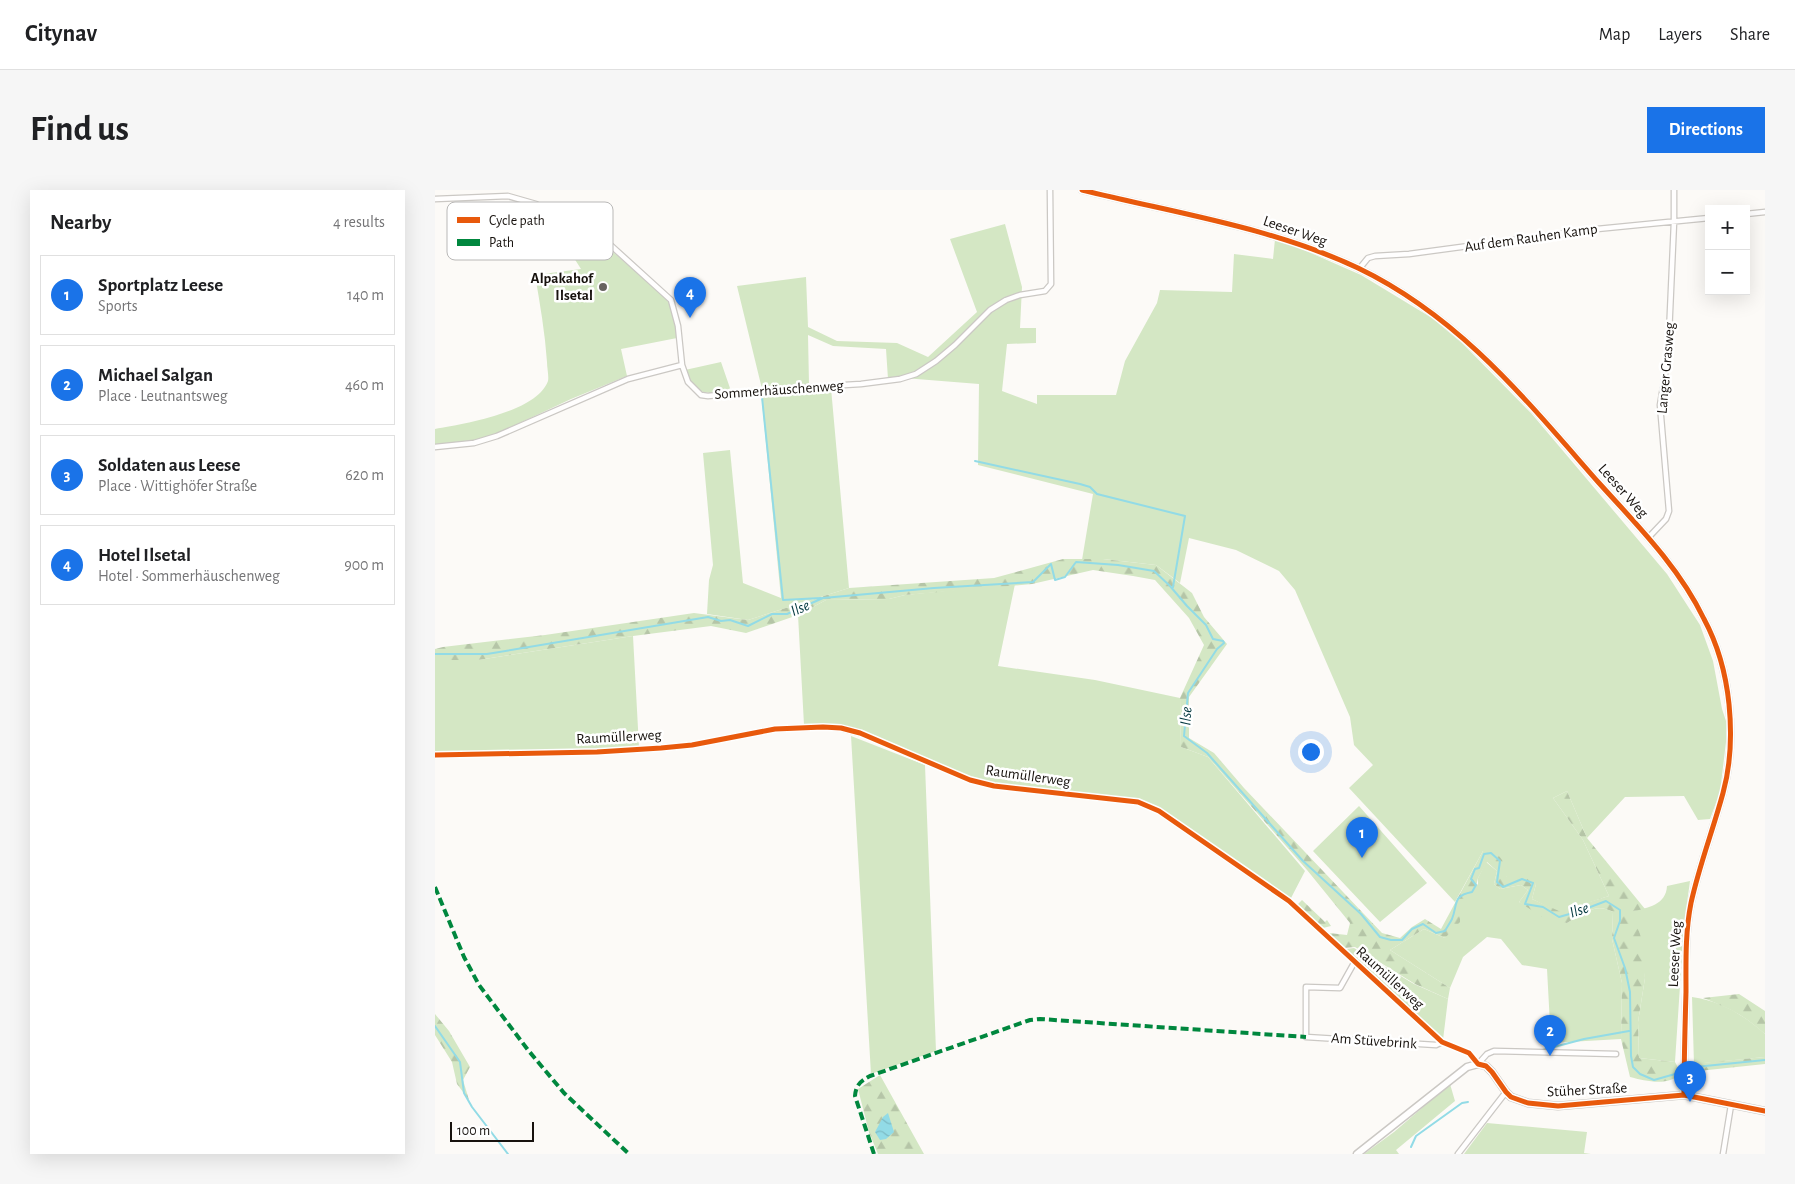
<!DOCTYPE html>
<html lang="en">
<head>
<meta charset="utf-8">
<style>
	:root { --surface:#fff; --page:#f6f6f6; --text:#202124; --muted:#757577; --line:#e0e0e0; --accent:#1a73e8 }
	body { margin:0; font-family:"Alegreya Sans",sans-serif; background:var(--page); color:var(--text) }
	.controls { position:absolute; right:15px; top:15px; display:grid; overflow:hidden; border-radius:0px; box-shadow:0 5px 20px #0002 }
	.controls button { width:45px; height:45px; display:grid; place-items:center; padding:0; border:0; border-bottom:1px solid var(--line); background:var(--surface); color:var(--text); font:25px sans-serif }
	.scale { position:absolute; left:15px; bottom:12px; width:84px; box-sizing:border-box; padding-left:5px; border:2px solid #17120e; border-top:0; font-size:14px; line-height:18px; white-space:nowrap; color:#17120e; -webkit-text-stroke:4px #fff; paint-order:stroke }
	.you { position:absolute; left:875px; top:561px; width:18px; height:18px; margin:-12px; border:4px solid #fff; border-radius:50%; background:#1a73e8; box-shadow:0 0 0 8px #1a73e833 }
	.badge { display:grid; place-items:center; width:32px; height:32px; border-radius:50%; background:var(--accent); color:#fff; font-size:16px; font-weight:700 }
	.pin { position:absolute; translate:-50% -41px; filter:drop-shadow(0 1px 2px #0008) }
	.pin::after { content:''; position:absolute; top:26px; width:18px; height:15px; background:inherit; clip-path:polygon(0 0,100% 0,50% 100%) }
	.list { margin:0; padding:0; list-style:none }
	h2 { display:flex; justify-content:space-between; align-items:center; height:65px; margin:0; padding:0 20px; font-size:21px }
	h2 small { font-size:16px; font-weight:400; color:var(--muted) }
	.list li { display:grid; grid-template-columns:32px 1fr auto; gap:15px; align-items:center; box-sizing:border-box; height:80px; margin:0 10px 10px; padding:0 10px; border:1px solid var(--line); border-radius:0px }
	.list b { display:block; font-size:19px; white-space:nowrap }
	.list p { margin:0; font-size:16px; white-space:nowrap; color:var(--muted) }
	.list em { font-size:16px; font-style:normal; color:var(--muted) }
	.map { position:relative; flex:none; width:1330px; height:964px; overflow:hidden; border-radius:0px }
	header { display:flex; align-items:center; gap:30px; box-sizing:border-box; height:70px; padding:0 25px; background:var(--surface); border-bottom:1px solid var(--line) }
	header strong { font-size:24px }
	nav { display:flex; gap:28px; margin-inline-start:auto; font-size:18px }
	.intro { display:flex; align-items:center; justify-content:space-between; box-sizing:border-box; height:120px; padding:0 30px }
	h1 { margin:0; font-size:35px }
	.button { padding:12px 22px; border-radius:0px; background:var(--accent); color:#fff; font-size:18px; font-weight:700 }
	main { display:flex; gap:30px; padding:0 30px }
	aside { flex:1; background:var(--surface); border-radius:0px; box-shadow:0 5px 20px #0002 }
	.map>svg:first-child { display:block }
	.grass { fill:#d4e7c4 }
	.forest { fill:url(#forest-firs) }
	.water { fill:url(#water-waves) }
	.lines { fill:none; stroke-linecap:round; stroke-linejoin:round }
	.stream { stroke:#92dbe6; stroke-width:2 }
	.minor-casing { stroke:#cbc8c4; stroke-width:7 }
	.tertiary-casing { stroke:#cbc8c4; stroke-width:8 }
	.secondary-casing { stroke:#cbc8c4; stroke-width:9 }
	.minor { stroke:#fffefe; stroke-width:4.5 }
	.tertiary { stroke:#fffefe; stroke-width:5.5 }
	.secondary { stroke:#fffefe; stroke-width:6 }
	.quiet { stroke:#00873e; stroke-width:4; stroke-dasharray:8 4; stroke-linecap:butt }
	.cycleway-casing { stroke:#fff; stroke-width:8 }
	.cycleway { stroke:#e8590c; stroke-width:5 }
	.poi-dot { fill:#676360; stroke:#fff; stroke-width:2 }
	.labels { text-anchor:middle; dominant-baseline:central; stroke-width:5; stroke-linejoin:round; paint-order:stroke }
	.street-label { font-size:15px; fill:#17120e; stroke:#fff }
	.poi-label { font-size:15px; font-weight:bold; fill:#17120e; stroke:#fff; text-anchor:end }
	.water-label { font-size:16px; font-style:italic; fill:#03383f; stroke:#fff }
	.key { fill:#fff; stroke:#b9b8b7; stroke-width:1 }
	.key-label { font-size:14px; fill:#17120e }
</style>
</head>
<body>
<header>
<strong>Citynav</strong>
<nav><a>Map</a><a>Layers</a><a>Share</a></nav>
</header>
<div class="intro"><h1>Find us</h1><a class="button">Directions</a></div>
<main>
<aside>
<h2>Nearby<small>4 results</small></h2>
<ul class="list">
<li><span class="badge">1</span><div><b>Sportplatz Leese</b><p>Sports</p></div><em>140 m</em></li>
<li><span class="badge">2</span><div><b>Michael Salgan</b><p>Place · Leutnantsweg</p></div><em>460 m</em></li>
<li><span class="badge">3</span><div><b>Soldaten aus Leese</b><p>Place · Wittighöfer Straße</p></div><em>620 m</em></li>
<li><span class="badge">4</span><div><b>Hotel Ilsetal</b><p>Hotel · Sommerhäuschenweg</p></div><em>900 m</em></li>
</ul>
</aside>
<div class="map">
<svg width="1330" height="964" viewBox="0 0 1330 964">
	<defs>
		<pattern id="forest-firs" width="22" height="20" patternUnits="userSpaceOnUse" patternTransform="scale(1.25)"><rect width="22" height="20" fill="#d4e7c4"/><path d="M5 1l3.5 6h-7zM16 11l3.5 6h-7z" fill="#b5c5a7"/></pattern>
		<pattern id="water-waves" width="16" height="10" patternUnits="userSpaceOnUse" patternTransform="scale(1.25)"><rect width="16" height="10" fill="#92dbe6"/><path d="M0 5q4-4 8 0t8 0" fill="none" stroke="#7dbbc4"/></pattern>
	</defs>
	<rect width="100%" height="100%" fill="#fcfaf7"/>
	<path class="grass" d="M 102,16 L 169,54 L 234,111 L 238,124 L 242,148 L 186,159 L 192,186 L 136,209 L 61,244 L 39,251 L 0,255 L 0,239 C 29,234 102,222 113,191 C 114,186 112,178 112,172 C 110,143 105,114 100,85 L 146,79 L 125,46 L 98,45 L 93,17 Z
		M 570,34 L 587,97 L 585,138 L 601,138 L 601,153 L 572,154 L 567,201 L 602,214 L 602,205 L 681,205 L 690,171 L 722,113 L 725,100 L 797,102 L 799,64 L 838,69 L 840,49 L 860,56 L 926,85 L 997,128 L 1028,154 L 1096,223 L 1232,384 L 1265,435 L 1278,471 L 1287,519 L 1291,531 L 1291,552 L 1285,602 L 1275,629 L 1263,630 L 1249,606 L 1190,607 L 1152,648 L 1132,601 L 1118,608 L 1148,650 L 1174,706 L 1124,722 L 1097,709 L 1101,694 L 1072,687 L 1048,661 L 1020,712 L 914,598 L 938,575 L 919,555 L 915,527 L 860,400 L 844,381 L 801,360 L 754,348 L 745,393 L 721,375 L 668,369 L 647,370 L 658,304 L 543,275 L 544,194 L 469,188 L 469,186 L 453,189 L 451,159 L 398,156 L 373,145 L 374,194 L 327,199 L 302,96 L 371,87 L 373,137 L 402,151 L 462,153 L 493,167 L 542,122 L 515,49 Z
		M 286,172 L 296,201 C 271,205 261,206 250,180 Z
		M 396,198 L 414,398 L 313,430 L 272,424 L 274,390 L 278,375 L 268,263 L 295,260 L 308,393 L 346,408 L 326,202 Z
		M 580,394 L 563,476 L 660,490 L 745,508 L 746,557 L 773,567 L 870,681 L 855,710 L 741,629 L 726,619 L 703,610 L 560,594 C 506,583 461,547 407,536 C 395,534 382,534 369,535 L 363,425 L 391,410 L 454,409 L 470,405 Z
		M 198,446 L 204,557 L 58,562 L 0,562 L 0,470 L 43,470 Z
		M 416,546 L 490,575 L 501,861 L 436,884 Z
		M 924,616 L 992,693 L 945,732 L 878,661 Z
		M 1051,672 L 1062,681 L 1059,694 L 1065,699 L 1086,695 L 1093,700 L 1084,712 L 1132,733 C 1147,724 1161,712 1178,722 L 1177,749 L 1187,793 L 1186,849 L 1116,853 L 1112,779 L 1087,775 L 1066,749 L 1052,747 L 1028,767 L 1015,798 L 955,760 L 989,739 L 1010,748 L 1024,711 L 1043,694 L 1043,688 Z
		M 1255,691 L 1249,735 L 1240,872 L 1204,868 L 1203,832 L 1210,788 L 1197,721 C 1213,718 1231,715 1232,696 Z
		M 919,758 L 979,794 L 1013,809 L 1008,850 L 911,759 Z
		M 1257,807 C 1286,811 1309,825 1330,844 L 1330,867 L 1259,874 Z
		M 1015,894 L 1020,911 L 961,960 L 964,964 L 929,964 L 959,942 Z
		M 1052,933 L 1152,942 L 1149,963 L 1156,964 L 1029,964 Z"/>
	<path class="forest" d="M 628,369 L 668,369 L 721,375 L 757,403 L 769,427 L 792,454 L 754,507 L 754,548 L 779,563 L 809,598 L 947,743 L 965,748 L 977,737 L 990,729 L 1006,739 L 1048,661 C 1068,663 1068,670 1072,687 L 1091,684 L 1101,694 L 1097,709 L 1124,721 L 1174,706 L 1148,650 L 1118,608 L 1132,601 L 1152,648 L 1210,719 L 1198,721 L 1207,751 L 1210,788 L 1203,832 L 1204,868 L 1240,872 L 1246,883 C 1234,897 1211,891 1195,887 L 1186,849 L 1187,793 L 1177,749 L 1178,722 C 1161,712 1147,724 1132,733 L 1109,728 L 1084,712 L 1093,700 L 1086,695 L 1065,699 L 1059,694 L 1062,681 L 1052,672 L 1043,688 L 1039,705 L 1025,712 L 1025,732 L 1010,748 L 989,739 L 955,760 L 1015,798 L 1013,809 L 980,794 L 920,757 L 909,758 L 894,743 L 912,745 L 915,733 L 872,680 L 773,567 L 746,557 L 745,508 L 769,455 L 754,428 L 720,390 L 698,386 L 658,380 L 597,394 L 470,405 L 454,409 L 391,410 L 363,425 L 311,443 L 276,436 L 198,446 L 43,470 L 0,470 L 0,459 L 8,457 L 110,445 L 259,423 L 313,430 L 414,398 L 559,388 Z
		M 867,710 L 890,732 L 892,730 L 896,736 L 888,738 L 862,715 Z
		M 1304,804 L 1330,821 L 1330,844 C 1307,824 1296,819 1268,808 Z
		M 0,824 L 14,841 L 35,877 L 28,890 L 34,910 L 22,894 L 17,872 L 0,845 Z
		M 1330,867 L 1330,874 L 1254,882 L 1255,874 Z
		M 445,885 L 489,964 L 443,964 L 434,942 L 423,899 Z"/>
	<path class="water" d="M 453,923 L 459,942 L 451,949 L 445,950 L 440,942 L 448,927 Z"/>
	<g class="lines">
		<path class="stream" d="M 327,207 L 348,410 L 386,408
			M 540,271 L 645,294 L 655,297 L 662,304 L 750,326 L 738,397
			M 0,464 L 52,464 L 273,427 L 286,431 L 295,430 L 313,436 L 337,424 L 352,424 L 388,408 L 499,398 L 598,392 L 616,374 L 620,390 L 630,387 L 641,372 L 683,375 L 719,381 L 735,396 L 752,416 L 771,435 L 778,449 L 788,451 L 789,453 L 782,459 L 753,503 L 749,546 L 772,563 L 868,671 L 926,724 L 945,747 L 956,750 L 967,750 L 977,739 L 988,734 L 1001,743 L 1010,741 C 1012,737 1015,733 1017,729 C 1023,714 1017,706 1037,702 L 1041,695 L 1036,689 L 1040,679 L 1044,678 L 1049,664 L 1056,663 L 1065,671 L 1062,692 L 1068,697 L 1087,689 L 1098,693 L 1090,714 L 1108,717 L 1124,727 L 1145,721 L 1171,711 L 1185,720 L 1185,731 L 1179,748 L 1190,778 L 1195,802 L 1196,866 L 1198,877 L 1205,884 L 1219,890 L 1247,882
			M 0,836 L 25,872 L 29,903 L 37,917 L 73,964
			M 1104,861 L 1149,849 L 1194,841
			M 1252,880 L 1260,877 L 1330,870
			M 976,957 L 981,946 L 1027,913 L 1033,912"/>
		<defs>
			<path id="minor" d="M 0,9 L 73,6 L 101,14 L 171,51 L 236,110 L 243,136 L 247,175 L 253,192 L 266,205 L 273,206 L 344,199 L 426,194 L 465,189 L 481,184 L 501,171 L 520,155 L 555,120 L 571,110 L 585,105 L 610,101 L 616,94 L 615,0
				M 1311,24 L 1330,22
				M 924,79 L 933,68 L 940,66 L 974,64 L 1152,40 L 1274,28
				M 0,257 L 39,253 L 62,246 L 193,189 L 247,175
				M 1213,348 L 1231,329 L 1234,321 L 1225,215 L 1233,167 L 1239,32 L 1239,0
				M 0,565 L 162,562 L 226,558 L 257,555 L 340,539 L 388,537 L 406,538 L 425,543 L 535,590 L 559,596 L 703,612 L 724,621 L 854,711 L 1007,852 L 1034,863 L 1043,874 L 1052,864 L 1059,861 L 1181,864
				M 919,773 L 905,798 L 871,797 L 871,847 L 1001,855 L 1007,852
				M 1023,964 L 1071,902
				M 1288,964 L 1296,915"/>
			<path id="tertiary" d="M 647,0 C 739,23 836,37 923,78 C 1025,127 1091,210 1164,293 C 1202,335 1244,377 1269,429 C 1283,455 1291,485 1294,514 C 1297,544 1296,574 1288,603 C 1278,640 1264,676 1256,713 C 1250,743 1251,773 1251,802 C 1250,837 1249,871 1249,905"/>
			<path id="secondary" d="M 922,964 L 1032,877 L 1043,874 L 1051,876 L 1057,882 L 1071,902 L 1076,907 L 1093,913 L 1123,916 L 1249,905 L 1330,921"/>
		</defs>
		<use href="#minor" class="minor-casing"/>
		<use href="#tertiary" class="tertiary-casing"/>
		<use href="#secondary" class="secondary-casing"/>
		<use href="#minor" class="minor"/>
		<use href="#tertiary" class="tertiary"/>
		<use href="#secondary" class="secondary"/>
		<path class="quiet" d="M 0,697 L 29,767 L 44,795 L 93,860 L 129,903 L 194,964
			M 439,964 L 420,906 C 421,894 426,891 435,886 L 595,830 L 605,829 L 871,847"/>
		<defs>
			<path id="cycleway" d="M 647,0 C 739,23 836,37 923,78 C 1025,127 1091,210 1164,293 C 1202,335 1244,377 1269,429 C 1283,455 1291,485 1294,514 C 1297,544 1296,574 1288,603 C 1278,640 1264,676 1256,713 C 1250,743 1251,773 1251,802 C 1250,837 1249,871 1249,905
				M 0,565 L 162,562 L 226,558 L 257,555 L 340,539 L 388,537 L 406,538 L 425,543 L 535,590 L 559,596 L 703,612 L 724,621 L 854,711 L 1007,852 L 1034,863 L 1043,874 L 1051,876 L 1057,882 L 1071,902 L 1076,907 L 1093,913 L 1123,916 L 1249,905 L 1330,921"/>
		</defs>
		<use href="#cycleway" class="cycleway-casing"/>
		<use href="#cycleway" class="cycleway"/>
	</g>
	<circle class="poi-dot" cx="168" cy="97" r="5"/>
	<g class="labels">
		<g class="street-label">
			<text transform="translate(860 41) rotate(19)">Leeser Weg</text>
			<text transform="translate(1096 48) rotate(-8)">Auf dem Rauhen Kamp</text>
			<text transform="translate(1231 178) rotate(-85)">Langer Grasweg</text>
			<text transform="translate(344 200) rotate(-4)">Sommerhäuschenweg</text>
			<text transform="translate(1188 301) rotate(48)">Leeser Weg</text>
			<text transform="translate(184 547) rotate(-3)">Raumüllerweg</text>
			<text transform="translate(593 586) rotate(8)">Raumüllerweg</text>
			<text transform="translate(1240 764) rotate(-87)">Leeser Weg</text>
			<text transform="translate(955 788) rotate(42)">Raumüllerweg</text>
			<text transform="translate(939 851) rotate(4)">Am Stüvebrink</text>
			<text transform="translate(1152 900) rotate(-3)">Stüher Straße</text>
		</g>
		<g class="poi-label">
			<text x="158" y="88">Alpakahof<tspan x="158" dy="17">Ilsetal</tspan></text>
		</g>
		<g class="water-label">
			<text transform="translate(365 418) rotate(-23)">Ilse</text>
			<text transform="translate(751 526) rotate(-85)">Ilse</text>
			<text transform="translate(1144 720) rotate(-18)">Ilse</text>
		</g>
	</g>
	<rect x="12" y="12" width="166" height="58" rx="8" class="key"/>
	<rect x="22" y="27" width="23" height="6" fill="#e8590c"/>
	<rect x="22" y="49" width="23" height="7" fill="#00873e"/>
	<g class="key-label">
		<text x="54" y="35">Cycle path</text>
		<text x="54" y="57">Path</text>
	</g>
</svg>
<div class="controls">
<button>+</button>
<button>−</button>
</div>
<div class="scale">100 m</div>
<div class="you"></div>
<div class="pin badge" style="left:927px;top:668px">1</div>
<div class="pin badge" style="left:1115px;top:866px">2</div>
<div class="pin badge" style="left:1255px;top:912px">3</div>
<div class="pin badge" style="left:255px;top:128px">4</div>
</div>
</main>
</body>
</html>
